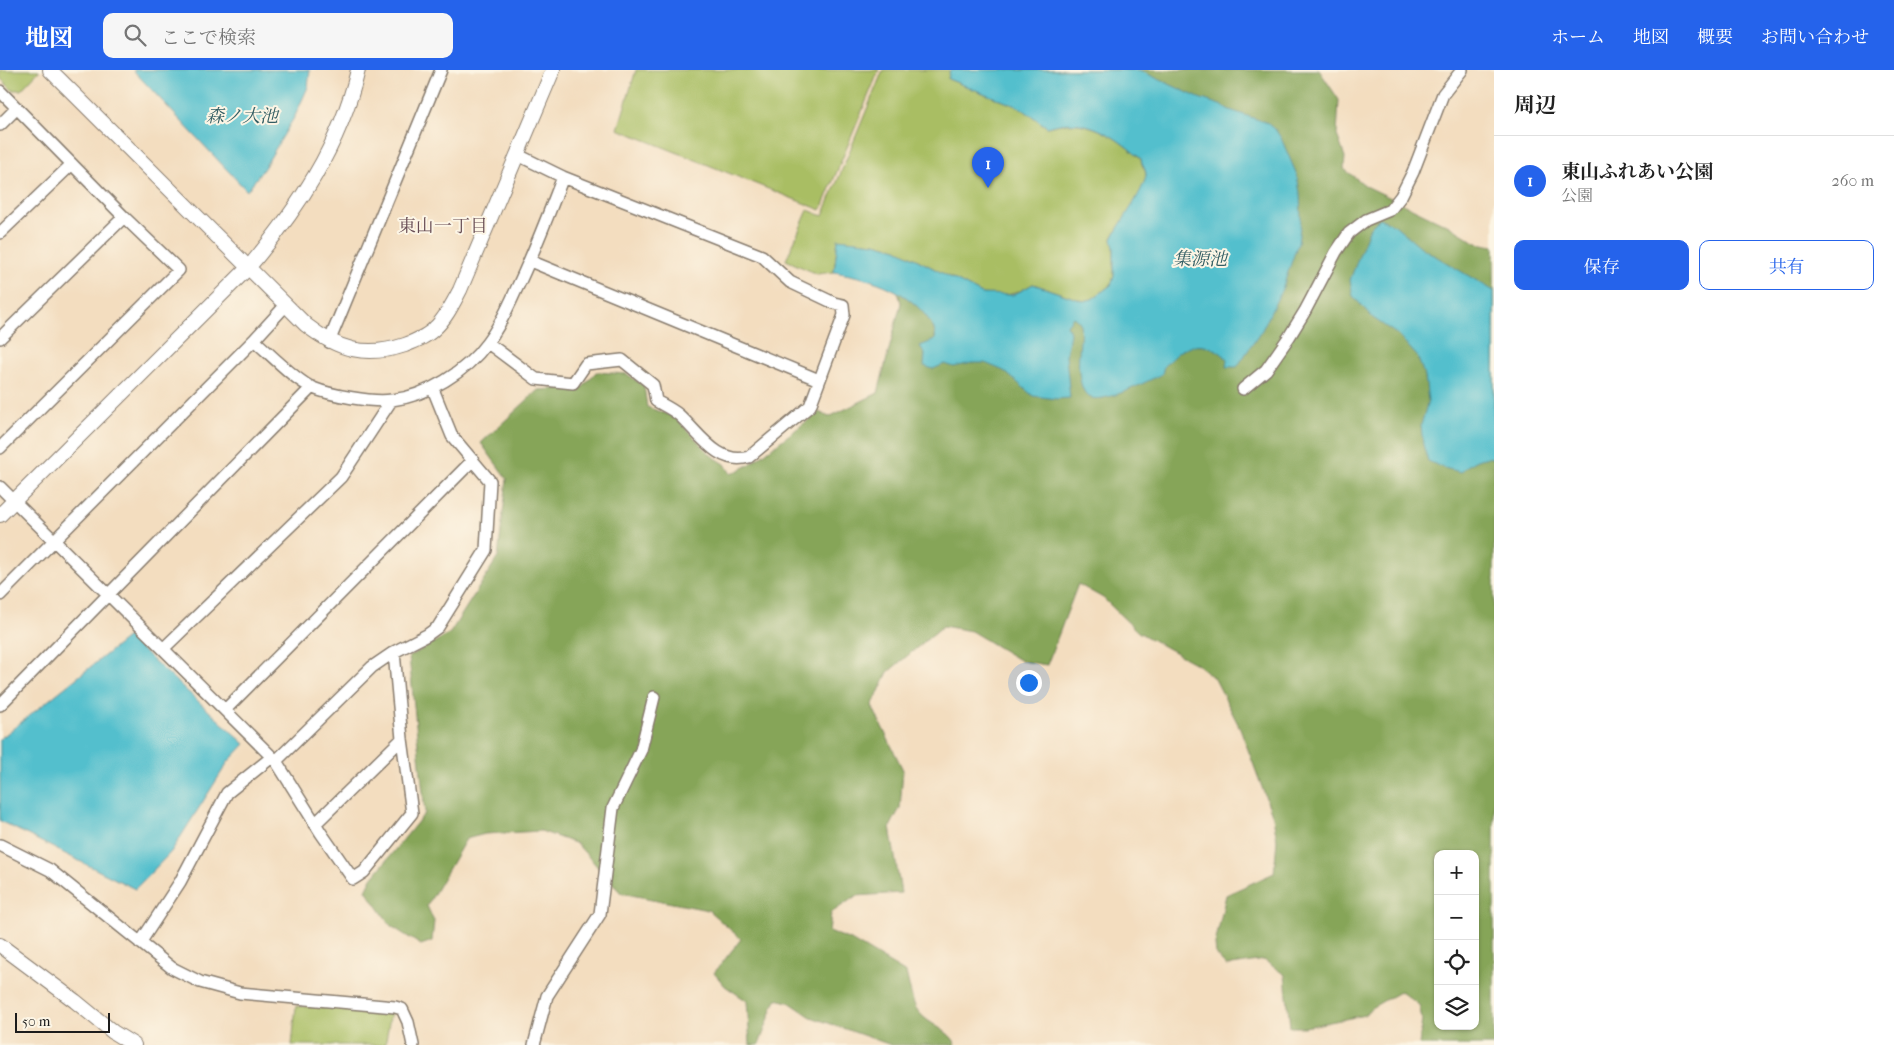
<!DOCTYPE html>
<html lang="ja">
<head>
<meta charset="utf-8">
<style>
	:root { --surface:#fff; --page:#f6f6f6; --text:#222; --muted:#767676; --line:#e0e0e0; --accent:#2563eb }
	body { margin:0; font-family:"IM FELL French Canon","Noto Serif JP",serif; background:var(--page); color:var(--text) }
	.controls { position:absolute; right:15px; bottom:15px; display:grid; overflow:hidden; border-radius:10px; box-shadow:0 1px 4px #0004 }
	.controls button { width:45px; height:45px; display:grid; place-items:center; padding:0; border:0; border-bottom:1px solid var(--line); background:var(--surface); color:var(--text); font:25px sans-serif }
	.scale { position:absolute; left:15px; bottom:12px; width:95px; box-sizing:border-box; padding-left:5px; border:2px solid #1c1c1c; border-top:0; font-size:14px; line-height:18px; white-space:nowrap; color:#1c1c1c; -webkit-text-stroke:4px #fcf5e5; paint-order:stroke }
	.you { position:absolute; left:1028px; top:612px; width:18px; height:18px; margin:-12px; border:4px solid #fff; border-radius:50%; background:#1a73e8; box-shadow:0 0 0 8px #1a73e833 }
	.badge { display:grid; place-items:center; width:32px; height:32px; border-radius:50%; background:var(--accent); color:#fff; font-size:16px; font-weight:700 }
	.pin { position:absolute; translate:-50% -41px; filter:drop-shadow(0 1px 2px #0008) }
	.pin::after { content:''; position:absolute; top:26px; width:18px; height:15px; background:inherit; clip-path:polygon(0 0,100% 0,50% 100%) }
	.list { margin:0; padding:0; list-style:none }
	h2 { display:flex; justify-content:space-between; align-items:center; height:65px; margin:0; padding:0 20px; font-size:21px }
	h2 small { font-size:16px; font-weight:400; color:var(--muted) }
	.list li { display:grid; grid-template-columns:32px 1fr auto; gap:15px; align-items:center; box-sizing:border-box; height:90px; padding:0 20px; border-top:1px solid var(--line) }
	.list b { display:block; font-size:19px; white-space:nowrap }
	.list p { margin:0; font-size:16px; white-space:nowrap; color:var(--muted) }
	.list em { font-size:16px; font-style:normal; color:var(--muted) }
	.actions { display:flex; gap:10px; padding:15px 20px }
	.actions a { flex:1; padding:11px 0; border:1px solid var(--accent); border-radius:10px; text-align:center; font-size:18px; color:var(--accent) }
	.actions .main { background:var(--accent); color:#fff }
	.icon { flex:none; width:28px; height:28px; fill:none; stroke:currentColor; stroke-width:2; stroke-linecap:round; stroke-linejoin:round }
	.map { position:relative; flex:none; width:1494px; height:975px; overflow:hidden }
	header { display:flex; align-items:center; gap:30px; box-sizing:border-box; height:70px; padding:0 25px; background:var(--accent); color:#fff }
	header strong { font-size:24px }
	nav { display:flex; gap:28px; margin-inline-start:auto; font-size:18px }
	.search { width:350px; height:45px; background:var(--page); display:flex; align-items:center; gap:12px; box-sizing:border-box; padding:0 18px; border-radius:10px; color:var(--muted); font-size:19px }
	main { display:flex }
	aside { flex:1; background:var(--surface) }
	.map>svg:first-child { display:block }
	.green { fill:#a9be63; stroke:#626d40 }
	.forest { fill:#86a559; stroke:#51603a; fill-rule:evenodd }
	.water { fill:#53bfcd; stroke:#386e74 }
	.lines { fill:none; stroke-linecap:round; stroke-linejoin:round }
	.minor-casing { stroke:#887c6e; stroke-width:14 }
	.tertiary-casing { stroke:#887c6e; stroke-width:16 }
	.minor { stroke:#fff; stroke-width:11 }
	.tertiary { stroke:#fff; stroke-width:14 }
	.labels { text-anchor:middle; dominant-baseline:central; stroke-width:4; stroke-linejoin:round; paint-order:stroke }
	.water-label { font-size:18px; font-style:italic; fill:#325d63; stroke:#fcf5e5 }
	.neighbourhood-label { font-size:18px; fill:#674c54; stroke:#fcf5e5 }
</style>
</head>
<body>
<header>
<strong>地図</strong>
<div class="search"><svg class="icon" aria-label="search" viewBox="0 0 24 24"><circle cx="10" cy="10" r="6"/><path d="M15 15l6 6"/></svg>ここで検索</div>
<nav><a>ホーム</a><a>地図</a><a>概要</a><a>お問い合わせ</a></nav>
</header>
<main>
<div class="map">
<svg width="1494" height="975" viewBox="0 0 1494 975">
	<rect width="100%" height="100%" fill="#fcf5e5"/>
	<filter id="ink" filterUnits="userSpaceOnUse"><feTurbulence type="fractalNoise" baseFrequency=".02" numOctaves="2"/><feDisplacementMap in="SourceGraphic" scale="10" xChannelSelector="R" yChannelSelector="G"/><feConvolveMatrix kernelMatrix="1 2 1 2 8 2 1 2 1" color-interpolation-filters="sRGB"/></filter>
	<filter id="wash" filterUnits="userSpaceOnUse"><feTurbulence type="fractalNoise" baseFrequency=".0096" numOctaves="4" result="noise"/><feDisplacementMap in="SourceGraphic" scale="20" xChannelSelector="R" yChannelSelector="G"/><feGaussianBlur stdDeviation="1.12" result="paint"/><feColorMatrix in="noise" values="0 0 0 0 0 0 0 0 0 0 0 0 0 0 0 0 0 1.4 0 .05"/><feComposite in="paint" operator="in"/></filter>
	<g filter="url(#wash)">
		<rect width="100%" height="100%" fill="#f3ddbf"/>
		<path class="green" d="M 0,0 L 39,0 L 39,1 L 21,20 L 12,20 L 0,8 Z
			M 636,0 L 879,0 L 821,140 L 618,59 Z
			M 883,0 L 950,0 L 948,9 L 1021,38 L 1047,57 C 1086,46 1113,64 1141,89 C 1141,95 1145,99 1146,104 C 1147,119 1120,154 1112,168 L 1114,178 L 1114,206 L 1111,215 L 1092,229 L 1083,231 L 1033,214 C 1015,225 1003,228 982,224 L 897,179 L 875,173 L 838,170 L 834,202 L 817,204 L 786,190 L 808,140 L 823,146 Z
			M 296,936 L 391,942 L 385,975 L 292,975 Z"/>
		<path class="forest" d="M 1010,0 L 1319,0 L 1339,30 L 1337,65 L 1345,87 L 1344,99 L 1366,116 L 1449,156 L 1477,173 L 1494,176 L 1494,975 L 1419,975 L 1422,949 L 1419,935 L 1401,921 L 1371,938 L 1365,945 L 1305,957 L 1290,957 L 1285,905 L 1264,890 L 1226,896 L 1216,885 L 1215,874 L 1226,825 L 1274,803 L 1277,770 L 1273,747 L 1240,658 L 1215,609 L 1198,595 L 1138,562 L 1103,528 L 1078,514 L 1047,595 L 1021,591 L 971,561 L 943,556 L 888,602 L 872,636 L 903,700 L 900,738 L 890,757 L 901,823 L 856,826 L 831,843 L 829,862 L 851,870 L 906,903 C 909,913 912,934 918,941 C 928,955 951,960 956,975 L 891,975 L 811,947 L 789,932 L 776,929 L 759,975 L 750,975 L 747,931 L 725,916 L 714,903 L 741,869 L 708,840 L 621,823 L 577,774 L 541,761 L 485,764 L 466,769 L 427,836 L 434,851 L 432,871 L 421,875 L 391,856 L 366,820 L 372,808 L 425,743 L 409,587 L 450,563 L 498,487 L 507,409 L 481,373 L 538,320 L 583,317 L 596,302 L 627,304 L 644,316 L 647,337 L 675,347 L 712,386 L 725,394 L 731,404 L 749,395 L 819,342 L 829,347 L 878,323 L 901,233 L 898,222 C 913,231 938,250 935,270 L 929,273 L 925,284 L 925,296 L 1114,230 L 1184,111 ZM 1438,784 L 1475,784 L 1475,956 L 1438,956 Z"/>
		<path class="water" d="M 133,0 L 310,0 L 308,17 L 295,46 L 264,98 L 247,121 Z
			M 950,0 L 1139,0 L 1199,28 L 1220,35 L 1230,40 L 1268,53 L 1275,59 L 1281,68 L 1297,105 L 1300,123 L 1301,149 L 1298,173 L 1283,217 L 1262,260 L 1237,297 L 1226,297 L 1227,289 C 1217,277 1201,272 1186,278 C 1178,281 1170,290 1164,296 L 1162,304 C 1148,311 1103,335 1089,327 C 1082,322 1080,311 1079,302 C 1077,285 1082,269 1080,252 L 1073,247 L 1067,255 L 1070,263 L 1066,286 L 1070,328 L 1056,329 L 1033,326 L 1004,301 L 985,293 L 972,293 L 954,297 L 945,294 L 933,299 L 924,296 L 925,284 L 920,276 L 935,270 C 937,261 931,253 926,246 C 903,217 869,208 834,202 L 838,169 L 875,173 L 897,179 L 982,224 L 1013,225 L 1033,214 L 1083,231 L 1092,229 L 1111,215 L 1114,206 L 1114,178 L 1112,169 C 1119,154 1147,117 1146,103 C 1145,98 1141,94 1141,89 C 1113,64 1085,45 1047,57 L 1021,38 L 948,9 Z
			M 1379,148 L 1395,155 L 1422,178 L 1494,221 L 1494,388 C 1481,386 1470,392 1461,402 L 1444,398 L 1428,391 L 1423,375 L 1421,355 L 1428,331 L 1425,307 L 1417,286 L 1398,265 L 1373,248 L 1353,226 L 1350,210 L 1370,157 Z
			M 128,567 L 245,674 L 228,692 L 171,782 L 135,819 L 0,751 L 0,669 Z"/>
	</g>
	<g filter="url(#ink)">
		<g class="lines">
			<defs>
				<path id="minor" d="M 0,21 L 124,147 L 179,200 L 0,378
					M 0,55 L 17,38
					M 0,163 L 72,94
					M 530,191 L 819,310
					M 0,268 L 124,147
					M 254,270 C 269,283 296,311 313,318 C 330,325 373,333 392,330 C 427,326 466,302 487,273 C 499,257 508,238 516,220 C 534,183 548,145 563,107
					M 329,272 L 441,0
					M 488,273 L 536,309 L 573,313 L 586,294 L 622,290 L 653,315 L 656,331 C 663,335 672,339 679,345 C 699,363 718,396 749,387 L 810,336 L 844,245 L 843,235 L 834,233 L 790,212 L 762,186 L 563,107 L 518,85
					M 1243,319 L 1266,300 L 1289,267 L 1305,241 L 1336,182 L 1349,163 L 1366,150 L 1390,140 L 1401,126 L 1413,102 L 1443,24 L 1462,0
					M 0,417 L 276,691 L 321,763 L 353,809 L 364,802 L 412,743 L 402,669 L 394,582
					M 0,525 L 254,270 L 286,235
					M 163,579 L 341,407 L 391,331
					M 0,635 L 312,317
					M 225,640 L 473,390
					M 276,691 L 372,597 L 394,582 L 427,565 L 438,557 L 486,480 L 490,411 L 452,366 L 433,319
					M 315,754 L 402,669
					M 0,775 L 50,800 L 172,898 L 200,912 L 240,923 L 395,937 L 402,939 L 408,952 L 413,975
					M 140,873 L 180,812 L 227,723 L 272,687
					M 534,975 L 547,926 L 600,844 L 613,738 L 641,680 L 654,627"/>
				<path id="tertiary" d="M 50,0 L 306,255 C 338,280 366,288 405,275 C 415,271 428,266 435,258 C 446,248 453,233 460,220 L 553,0
					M 0,445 L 248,198 C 298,139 340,76 358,0
					M 0,875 L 75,931 L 113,962 L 134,975"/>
			</defs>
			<use href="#minor" class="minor-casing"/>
			<use href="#tertiary" class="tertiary-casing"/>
			<use href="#minor" class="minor"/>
			<use href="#tertiary" class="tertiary"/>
		</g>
	</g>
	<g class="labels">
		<g class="water-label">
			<text x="242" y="46">森ノ大池</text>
			<text x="1200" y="189">集源池</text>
		</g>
		<g class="neighbourhood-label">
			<text x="443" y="156">東山一丁目</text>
		</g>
	</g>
</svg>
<div class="controls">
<button>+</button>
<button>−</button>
<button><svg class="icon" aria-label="locate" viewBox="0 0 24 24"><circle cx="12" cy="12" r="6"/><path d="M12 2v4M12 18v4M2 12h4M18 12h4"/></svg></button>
<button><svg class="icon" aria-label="layers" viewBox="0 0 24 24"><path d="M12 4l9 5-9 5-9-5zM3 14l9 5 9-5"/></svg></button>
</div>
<div class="scale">50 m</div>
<div class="you"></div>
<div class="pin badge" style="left:988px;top:118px">1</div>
</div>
<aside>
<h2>周辺<small></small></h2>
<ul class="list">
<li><span class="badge">1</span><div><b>東山ふれあい公園</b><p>公園</p></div><em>260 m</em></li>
</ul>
<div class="actions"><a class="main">保存</a><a>共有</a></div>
</aside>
</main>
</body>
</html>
